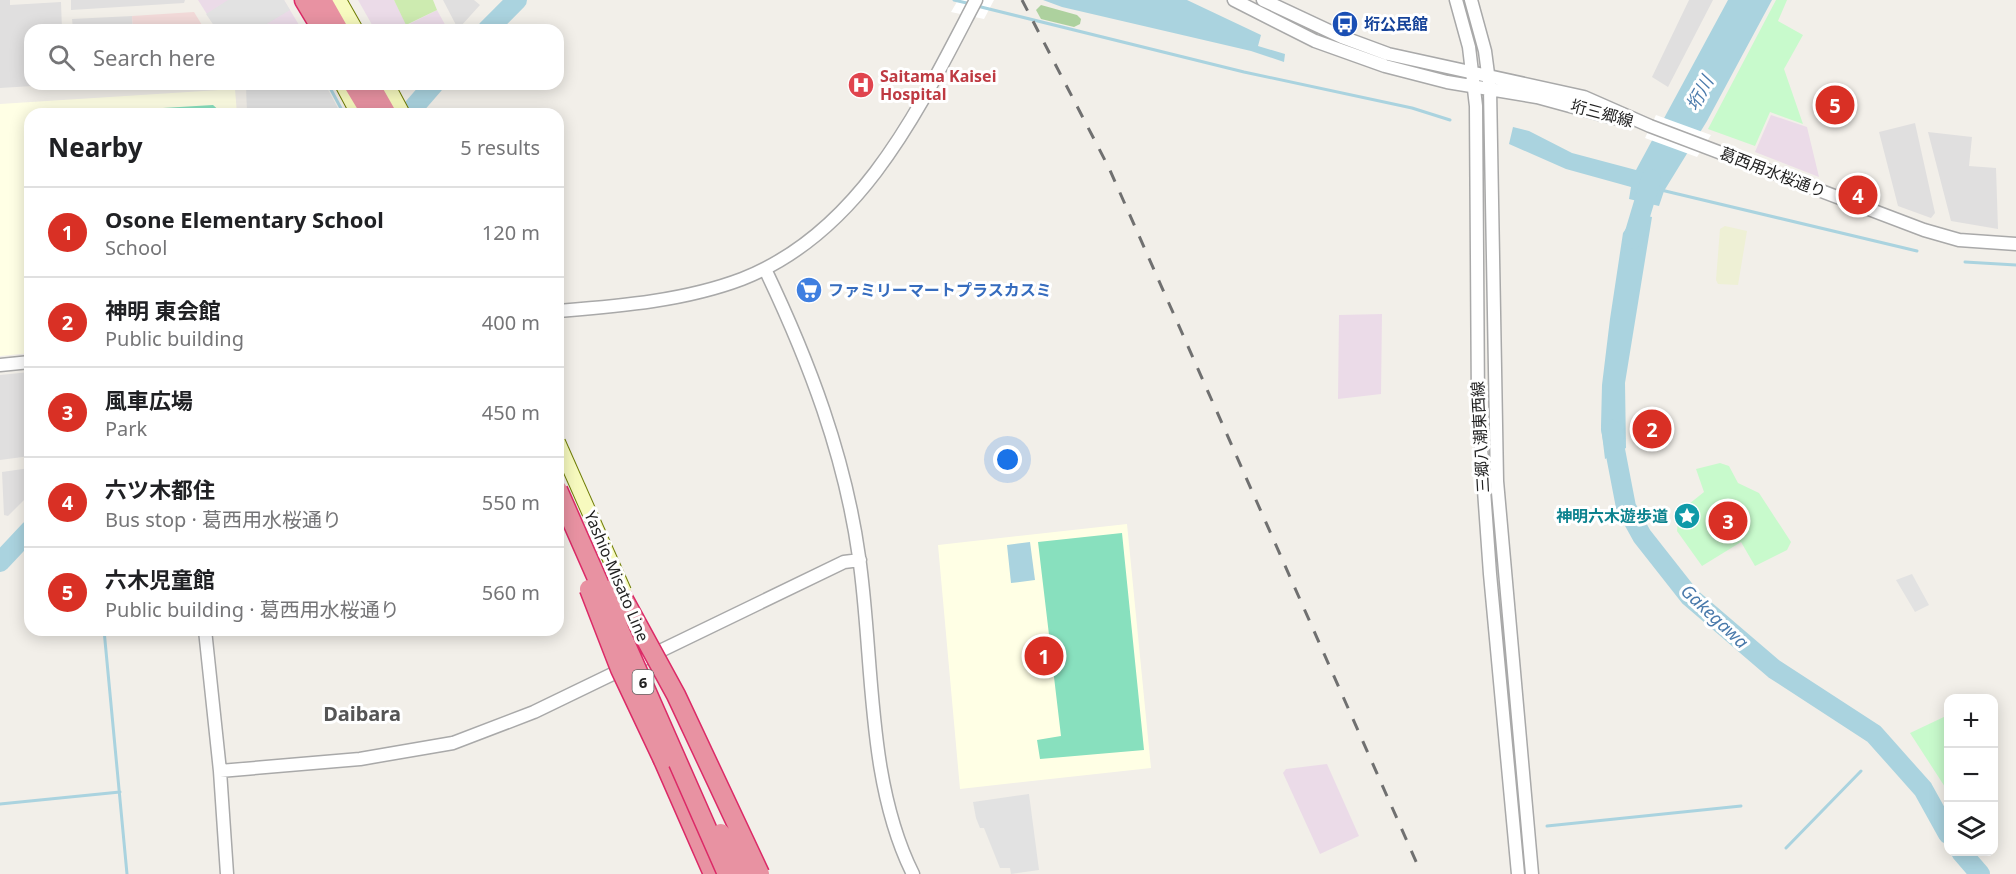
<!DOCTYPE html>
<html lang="en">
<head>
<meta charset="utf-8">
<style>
	:root { --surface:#fff; --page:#f2f2f2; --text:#202124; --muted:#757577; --line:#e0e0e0; --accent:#d93025 }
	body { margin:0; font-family:"Noto Sans","Noto Sans JP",sans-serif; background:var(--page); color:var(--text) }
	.controls { position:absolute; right:18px; bottom:18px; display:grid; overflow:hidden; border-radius:12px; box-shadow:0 3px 15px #0003 }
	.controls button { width:54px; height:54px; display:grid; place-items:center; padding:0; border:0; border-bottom:2px solid var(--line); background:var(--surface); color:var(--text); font:30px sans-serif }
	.you { position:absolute; left:1008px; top:460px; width:21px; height:21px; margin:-15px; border:4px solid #fff; border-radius:50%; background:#1a73e8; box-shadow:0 0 0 9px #1a73e833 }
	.badge { display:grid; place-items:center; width:39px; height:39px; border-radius:50%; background:var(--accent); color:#fff; font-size:20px; font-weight:700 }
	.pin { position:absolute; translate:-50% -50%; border:3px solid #fff; box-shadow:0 2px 6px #0006 }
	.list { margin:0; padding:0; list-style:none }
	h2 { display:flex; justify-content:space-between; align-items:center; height:78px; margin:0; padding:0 24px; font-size:26px }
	h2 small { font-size:20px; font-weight:400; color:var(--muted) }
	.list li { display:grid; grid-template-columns:39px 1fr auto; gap:18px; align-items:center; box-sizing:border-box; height:90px; padding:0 24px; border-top:2px solid var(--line) }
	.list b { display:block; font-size:22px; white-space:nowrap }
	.list p { margin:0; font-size:20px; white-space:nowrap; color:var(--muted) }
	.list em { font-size:20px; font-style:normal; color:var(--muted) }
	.icon { flex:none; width:33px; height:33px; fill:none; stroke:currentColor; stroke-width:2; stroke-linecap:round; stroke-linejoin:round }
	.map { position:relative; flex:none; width:2016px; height:874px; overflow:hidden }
	.search { position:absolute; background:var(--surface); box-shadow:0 3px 15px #0003; left:24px; top:24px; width:540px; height:66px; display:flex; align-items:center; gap:15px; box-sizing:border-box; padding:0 21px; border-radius:18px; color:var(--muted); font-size:22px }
	.panel { position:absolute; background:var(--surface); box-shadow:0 3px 15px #0003; left:24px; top:108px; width:540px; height:528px; border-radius:18px }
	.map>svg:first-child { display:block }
	.residential { fill:#e0dfdf }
	.commercial { fill:#f2dad9 }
	.industrial { fill:#ebdbe8 }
	.education { fill:#ffffe5 }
	.farmland { fill:#eef0d5 }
	.grass { fill:#cdebb0 }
	.forest { fill:#add19e }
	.park { fill:#c8facc }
	.pitch { fill:#88e0be }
	.parking { fill:#e2e2e2 }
	.water { fill:#aad3df }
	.pier { fill:#fff }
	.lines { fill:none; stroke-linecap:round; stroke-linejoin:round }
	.stream { stroke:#aad3df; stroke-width:3 }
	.river { stroke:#aad3df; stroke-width:20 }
	.tertiary-casing { stroke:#a9a9a9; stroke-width:15 }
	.secondary-casing { stroke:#707d05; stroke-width:16 }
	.motorway-casing { stroke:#dc2a67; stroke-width:21 }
	.tertiary { stroke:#fff; stroke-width:12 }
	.secondary { stroke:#f7fabf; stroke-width:14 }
	.motorway { stroke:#e892a2; stroke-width:18 }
	.rail { stroke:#707070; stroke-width:3; stroke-dasharray:12 12; stroke-linecap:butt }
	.secondary-bridge-casing { stroke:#707d05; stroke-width:16; stroke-linecap:butt }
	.motorway-bridge-casing { stroke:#dc2a67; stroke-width:21; stroke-linecap:butt }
	.secondary-bridge { stroke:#f7fabf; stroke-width:14 }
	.motorway-bridge { stroke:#e892a2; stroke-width:18 }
	.labels { text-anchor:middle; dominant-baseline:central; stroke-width:6; stroke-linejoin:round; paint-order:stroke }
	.shield { fill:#fff; stroke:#646464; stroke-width:1.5 }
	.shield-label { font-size:15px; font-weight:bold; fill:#222 }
	.transit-label { font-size:16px; font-weight:bold; fill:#164399; stroke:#fff; text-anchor:start }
	.health-label { font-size:16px; font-weight:bold; fill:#be3a42; stroke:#fff; text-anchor:start }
	.street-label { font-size:16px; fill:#222; stroke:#fff }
	.shop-label { font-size:16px; font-weight:bold; fill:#366cbe; stroke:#fff; text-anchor:start }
	.culture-label { font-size:16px; font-weight:bold; fill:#0d838f; stroke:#fff; text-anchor:end }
	.water-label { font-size:18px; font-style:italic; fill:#4a7aab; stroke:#fff }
	.quarter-label { font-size:20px; font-weight:bold; fill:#555; stroke:#fff }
</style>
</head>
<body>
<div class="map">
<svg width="2016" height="874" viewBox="0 0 2016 874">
	<rect width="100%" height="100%" fill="#f2efe9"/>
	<path class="residential" d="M 0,0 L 10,0 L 10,5 L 61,2 L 62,30 L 30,30 L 30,84 L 65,84 L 0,88 Z
		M 71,0 L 185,0 L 184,3 L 71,10 Z
		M 443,0 L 474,0 L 480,5 L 461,26 L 456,25 Z
		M 1689,0 L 1713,0 L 1668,87 L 1652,77 Z
		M 132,16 L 133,30 L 73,30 L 72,19 Z
		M 1915,123 L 1935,213 L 1931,218 L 1898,206 L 1879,132 Z
		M 1928,132 L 1972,137 L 1969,166 L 1996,168 L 1998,229 L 1951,221 Z
		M 30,372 L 30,456 L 0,460 L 0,375 Z
		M 30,468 L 30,494 L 8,516 L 4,515 L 2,472 Z"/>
	<path class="commercial" d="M 194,12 L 205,30 L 133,30 L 132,16 Z"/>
	<path class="industrial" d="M 198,0 L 284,0 L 302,30 L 217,30 Z
		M 358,0 L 394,0 L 407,25 L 437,10 L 448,30 L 375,30 Z
		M 1771,115 L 1807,127 L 1819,177 L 1755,152 Z
		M 1382,314 L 1381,394 L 1338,399 L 1339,315 Z
		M 1327,764 L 1359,836 L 1320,854 L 1283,773 L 1286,769 Z"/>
	<path class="education" d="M 235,89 L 237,114 L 30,114 L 30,353 L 0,356 L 0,104 Z
		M 1127,524 L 1151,768 L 960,789 L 938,545 Z"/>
	<path class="farmland" d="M 1725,226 L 1747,231 L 1738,285 L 1718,284 L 1716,280 L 1720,229 Z"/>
	<path class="grass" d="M 394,0 L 433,0 L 437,10 L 406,25 Z"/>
	<path class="forest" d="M 1041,5 L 1077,15 L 1081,19 L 1080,24 L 1074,27 L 1041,19 L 1036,10 Z"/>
	<path class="park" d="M 1776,0 L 1787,0 L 1778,21 L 1803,35 L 1784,69 L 1803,124 L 1770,112 L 1755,146 L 1708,129 Z
		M 1720,463 L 1729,466 L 1738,483 L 1759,493 L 1791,542 L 1787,550 L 1755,566 L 1741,542 L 1702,566 L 1677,531 L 1679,512 L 1704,492 L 1696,469 Z
		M 1946,716 L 1948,719 L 1948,785 L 1945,787 L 1910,733 Z"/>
	<path class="pitch" d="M 213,105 L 223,114 L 128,114 L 146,113 L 146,109 Z
		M 1122,533 L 1144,750 L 1040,759 L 1037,740 L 1061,736 L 1038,542 Z"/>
	<path class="parking" d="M 228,0 L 284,0 L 290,10 L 265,25 L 268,30 L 217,30 L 206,14 Z
		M 248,84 L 325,84 L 341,114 L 247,114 L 246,85 Z
		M 1912,574 L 1929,605 L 1915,612 L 1896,580 Z
		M 1029,794 L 1039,870 L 1011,874 L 1010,868 L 1000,868 L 984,828 L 980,828 L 976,818 L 973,802 Z"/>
	<path class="water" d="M 1043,0 L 1187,0 L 1261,35 L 1258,46 L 1285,54 L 1284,62 L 1251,51 L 1062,7 Z
		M 1728,0 L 1772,0 L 1707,121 L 1664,191 L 1659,206 L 1629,199 L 1631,187 L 1566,169 L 1509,144 L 1513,127 L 1529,131 L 1572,153 L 1636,170 Z
		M 1636,214 L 1652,217 L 1625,383 L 1626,448 L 1605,459 L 1601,426 L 1602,385 L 1610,319 L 1623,233 Z
		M 1030,542 L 1035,580 L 1011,583 L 1007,545 Z"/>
	<path class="pier" d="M 958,0 L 994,0 L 984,19 L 951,12 Z
		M 1656,115 L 1711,135 L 1697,157 L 1645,138 Z"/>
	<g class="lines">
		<path class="stream" d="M 954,0 L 971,4
			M 977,6 L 1244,72 L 1412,108 L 1450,120
			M 328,84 L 344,114
			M 1661,190 L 1917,251
			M 1965,262 L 2016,265
			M 104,630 L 127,874
			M 0,804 L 120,792
			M 1547,826 L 1741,806
			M 1786,848 L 1861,771"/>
		<path class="river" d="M 487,30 L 517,0
			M 408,114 L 434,84
			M 1633,239 L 1651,179
			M 1611,429 L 1626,507 L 1642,536 L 1690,597 L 1774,669 L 1874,734 L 1923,789 L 1948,834
			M 0,562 L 30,530
			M 1961,852 L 1980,874"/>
		<defs>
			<path id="tertiary" d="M 1234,0 L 1315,41 L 1385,66 L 1447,82 L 1537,97 L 1614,118
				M 1263,0 L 1342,37 L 1388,54 L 1584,97 L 1650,126 L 1924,230 L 1959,240 L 2016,244
				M 1456,0 L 1469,47 L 1476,106 L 1478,406 L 1490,574 L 1518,874
				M 1471,0 L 1485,51 L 1490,89 L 1497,481 L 1532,874
				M 765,269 C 809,361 845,456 859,557 C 874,660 866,780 913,874
				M 558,311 C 619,306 684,301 742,279 C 862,232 920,107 976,0
				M 0,365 L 30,362
				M 205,630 L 220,771 L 227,874
				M 220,771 L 360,759 L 453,743 L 534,712 L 844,562 L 860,560"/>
			<path id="secondary" d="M 339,0 L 356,30
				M 342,84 L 358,114
				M 387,84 L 403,114"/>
			<path id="motorway" d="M 304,0 L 322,30
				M 322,0 L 339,30
				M 353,84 L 371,114
				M 370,84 L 387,114
				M 663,760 L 713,874"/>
		</defs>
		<use href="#tertiary" class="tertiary-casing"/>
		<use href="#secondary" class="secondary-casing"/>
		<use href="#motorway" class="motorway-casing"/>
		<use href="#tertiary" class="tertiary"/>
		<use href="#secondary" class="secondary"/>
		<use href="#motorway" class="motorway"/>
		<path class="rail" d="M 1022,0 L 1109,168 L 1418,866"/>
		<defs>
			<path id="secondary-bridge" d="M 558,442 L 624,591"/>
			<path id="motorway-bridge" d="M 558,490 L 727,874
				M 616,585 L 676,695 L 760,874
				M 589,589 L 620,669 L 663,760
				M 721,833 L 742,874"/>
		</defs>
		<use href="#secondary-bridge" class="secondary-bridge-casing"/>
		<use href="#motorway-bridge" class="motorway-bridge-casing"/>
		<use href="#secondary-bridge" class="secondary-bridge"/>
		<use href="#motorway-bridge" class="motorway-bridge"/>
	</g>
	<defs>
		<symbol id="bus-disc" viewBox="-11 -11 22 22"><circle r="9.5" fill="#1a4fb4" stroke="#fff"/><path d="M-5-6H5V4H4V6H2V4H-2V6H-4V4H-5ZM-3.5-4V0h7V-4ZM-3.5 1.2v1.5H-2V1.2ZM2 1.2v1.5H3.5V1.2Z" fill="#fff"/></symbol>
		<symbol id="hospital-disc" viewBox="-11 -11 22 22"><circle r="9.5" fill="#e0444e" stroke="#fff"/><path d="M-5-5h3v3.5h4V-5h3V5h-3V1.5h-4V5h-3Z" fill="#fff"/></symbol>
		<symbol id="supermarket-disc" viewBox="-11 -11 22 22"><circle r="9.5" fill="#3f7fe0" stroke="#fff"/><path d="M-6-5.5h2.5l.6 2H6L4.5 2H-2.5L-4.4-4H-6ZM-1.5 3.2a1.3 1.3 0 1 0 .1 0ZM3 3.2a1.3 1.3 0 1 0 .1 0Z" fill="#fff"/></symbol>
		<symbol id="sight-disc" viewBox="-11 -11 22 22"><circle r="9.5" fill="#0f9aa8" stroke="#fff"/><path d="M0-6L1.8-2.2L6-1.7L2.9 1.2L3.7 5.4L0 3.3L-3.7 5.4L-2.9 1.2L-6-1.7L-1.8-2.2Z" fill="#fff"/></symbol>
	</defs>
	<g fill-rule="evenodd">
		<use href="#bus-disc" x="1330" y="9" width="30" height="30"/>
		<use href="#hospital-disc" x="846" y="70" width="30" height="30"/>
		<use href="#supermarket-disc" x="794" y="275" width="30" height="30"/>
		<use href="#sight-disc" x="1672" y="501" width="30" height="30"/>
	</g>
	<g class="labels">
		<rect class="shield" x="632.5" y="670" width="21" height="24" rx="4.5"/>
		<g class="shield-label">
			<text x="643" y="682">6</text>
		</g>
		<g class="transit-label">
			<text x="1364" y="24">垳公民館</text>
		</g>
		<g class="health-label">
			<text x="880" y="76">Saitama Kaisei<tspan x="880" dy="18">Hospital</tspan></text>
		</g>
		<g class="street-label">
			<text transform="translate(1602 113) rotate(15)">垳三郷線</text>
			<text transform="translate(1773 172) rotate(21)">葛西用水桜通り</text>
			<text transform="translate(1480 437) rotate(-93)">三郷八潮東西線</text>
			<text transform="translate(617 576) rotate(67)">Yashio-Misato Line</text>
		</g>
		<g class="shop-label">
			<text x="828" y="290">ファミリーマートプラスカスミ</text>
		</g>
		<g class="culture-label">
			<text x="1668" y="516">神明六木遊歩道</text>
		</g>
		<g class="water-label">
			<text transform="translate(1699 93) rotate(-61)">垳川</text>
			<text transform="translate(1715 616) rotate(43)">Gakegawa</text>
		</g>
		<g class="quarter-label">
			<text x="362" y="713">Daibara</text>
		</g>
	</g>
</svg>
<div class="controls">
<button>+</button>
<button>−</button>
<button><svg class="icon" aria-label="layers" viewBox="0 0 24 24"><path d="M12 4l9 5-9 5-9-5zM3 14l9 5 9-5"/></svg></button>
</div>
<div class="you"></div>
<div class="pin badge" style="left:1044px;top:656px">1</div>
<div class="pin badge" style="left:1652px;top:429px">2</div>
<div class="pin badge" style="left:1728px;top:521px">3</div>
<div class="pin badge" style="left:1858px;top:195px">4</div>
<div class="pin badge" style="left:1835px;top:105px">5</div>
<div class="search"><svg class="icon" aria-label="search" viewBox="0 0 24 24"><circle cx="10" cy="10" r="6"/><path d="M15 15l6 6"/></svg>Search here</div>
<section class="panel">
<h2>Nearby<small>5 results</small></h2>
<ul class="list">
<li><span class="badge">1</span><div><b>Osone Elementary School</b><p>School</p></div><em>120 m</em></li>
<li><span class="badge">2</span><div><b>神明 東会館</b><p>Public building</p></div><em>400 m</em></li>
<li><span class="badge">3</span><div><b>風車広場</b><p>Park</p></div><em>450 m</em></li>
<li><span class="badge">4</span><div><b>六ツ木都住</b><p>Bus stop · 葛西用水桜通り</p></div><em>550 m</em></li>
<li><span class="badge">5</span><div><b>六木児童館</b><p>Public building · 葛西用水桜通り</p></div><em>560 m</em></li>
</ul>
</section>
</div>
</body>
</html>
